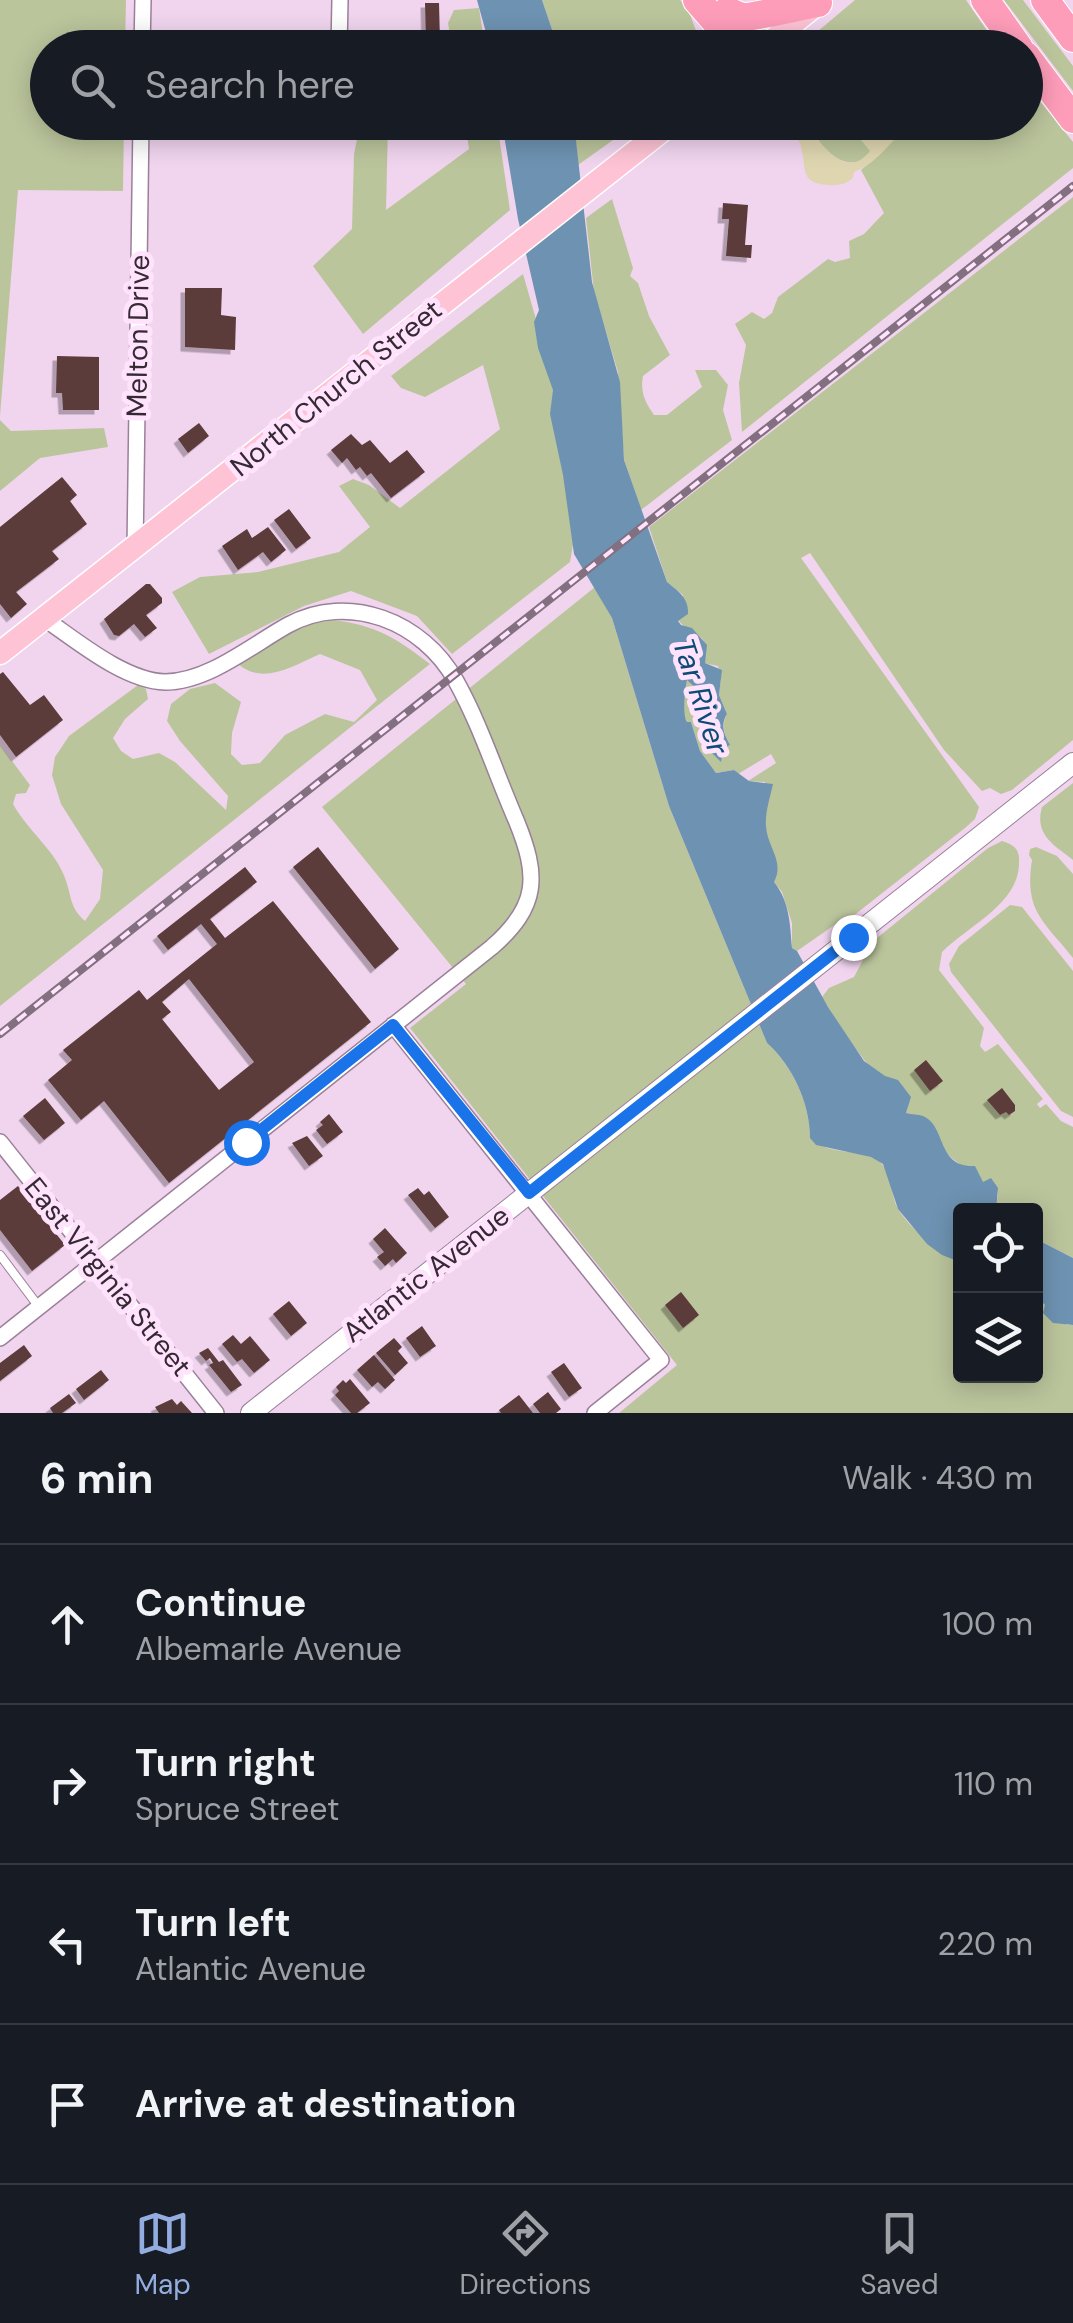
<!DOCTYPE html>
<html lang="en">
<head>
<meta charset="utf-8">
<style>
	:root { --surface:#171b24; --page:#242831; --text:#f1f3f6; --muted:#9ea1a6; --line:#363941; --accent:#94ade0 }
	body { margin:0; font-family:"DM Sans",sans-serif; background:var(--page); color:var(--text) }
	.controls { position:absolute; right:30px; bottom:30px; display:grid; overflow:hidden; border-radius:10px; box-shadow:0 5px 25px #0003 }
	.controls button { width:90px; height:90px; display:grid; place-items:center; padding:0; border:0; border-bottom:2px solid var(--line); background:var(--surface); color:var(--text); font:50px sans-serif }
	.stop { position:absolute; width:30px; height:30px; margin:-22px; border:8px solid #1a73e8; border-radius:50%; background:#fff }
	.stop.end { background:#1a73e8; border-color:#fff; box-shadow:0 2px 10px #0008 }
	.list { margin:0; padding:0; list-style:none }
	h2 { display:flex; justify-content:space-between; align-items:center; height:130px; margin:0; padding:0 40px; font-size:42px }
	h2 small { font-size:32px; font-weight:400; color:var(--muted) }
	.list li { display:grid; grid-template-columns:65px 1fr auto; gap:30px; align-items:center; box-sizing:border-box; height:160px; padding:0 40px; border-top:2px solid var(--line) }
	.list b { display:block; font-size:38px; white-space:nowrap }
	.list p { margin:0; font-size:32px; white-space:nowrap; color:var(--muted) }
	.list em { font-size:32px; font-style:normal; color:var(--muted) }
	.icon { flex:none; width:55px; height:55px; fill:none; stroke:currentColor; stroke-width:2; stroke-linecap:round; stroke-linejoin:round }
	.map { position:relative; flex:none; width:1073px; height:1413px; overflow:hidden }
	.search { position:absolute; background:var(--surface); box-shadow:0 5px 25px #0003; left:30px; right:30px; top:30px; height:110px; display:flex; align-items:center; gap:25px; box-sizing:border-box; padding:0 35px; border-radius:55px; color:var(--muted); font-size:38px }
	.sheet { height:770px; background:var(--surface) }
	nav { display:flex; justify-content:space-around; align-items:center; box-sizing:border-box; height:140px; border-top:2px solid var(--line); background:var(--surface); font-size:28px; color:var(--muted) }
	nav a { display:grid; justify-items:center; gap:5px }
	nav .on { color:var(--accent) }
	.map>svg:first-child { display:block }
	.green { fill:#bbc59c }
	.sand { fill:#dfd6b1 }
	.water { fill:#6e93b2 }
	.building { fill:#5c3b3b; fill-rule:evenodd; filter:url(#shadow) }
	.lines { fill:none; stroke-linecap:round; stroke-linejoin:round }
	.service-casing { stroke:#9a8098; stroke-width:10 }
	.minor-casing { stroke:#9a8098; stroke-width:18 }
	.secondary-casing { stroke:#9a8098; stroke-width:22 }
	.primary-casing { stroke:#fff; stroke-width:25 }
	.motorway-casing { stroke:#fff; stroke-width:30 }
	.service { stroke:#fff; stroke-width:8 }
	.minor { stroke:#fff; stroke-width:15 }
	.secondary { stroke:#fff; stroke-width:20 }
	.primary { stroke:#fec4d6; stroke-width:22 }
	.motorway { stroke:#fe9dba; stroke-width:28 }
	.rail-casing { stroke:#827081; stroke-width:8 }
	.rail { stroke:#ffe2fc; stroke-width:4; stroke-dasharray:11; stroke-linecap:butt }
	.route { stroke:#1a73e8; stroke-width:12 }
	.labels { text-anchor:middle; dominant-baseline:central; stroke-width:10; stroke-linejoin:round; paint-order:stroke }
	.street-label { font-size:28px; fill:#352a34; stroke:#ffe2fc }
	.water-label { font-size:30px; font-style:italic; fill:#0d4b75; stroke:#ffe2fc }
</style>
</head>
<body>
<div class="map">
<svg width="1073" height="1413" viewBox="0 0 1073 1413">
	<defs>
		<filter id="shadow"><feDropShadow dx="-4.5" dy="4.5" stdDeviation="0" flood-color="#0004"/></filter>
	</defs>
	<rect width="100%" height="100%" fill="#f1d5ef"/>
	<path class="green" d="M 0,0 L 126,0 L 125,47 L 48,48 L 48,122 L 124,123 L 123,191 L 18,190 L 0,416 Z
		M 542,0 L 680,0 L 688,9 L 702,47 L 558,47 Z
		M 855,0 L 966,0 L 998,47 L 799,47 Z
		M 1004,0 L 1023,0 L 1073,66 L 1073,91 Z
		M 479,8 L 485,47 L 452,47 L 448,23 L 454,10 Z
		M 1026,84 L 1073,142 L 1073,168 L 742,432 L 739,383 L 746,345 L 735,324 L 752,312 L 764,319 L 772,313 L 778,297 L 828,259 L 835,262 L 850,258 L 849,241 L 864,234 L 884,213 L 861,170 C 877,157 900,130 917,122 L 1026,122 Z
		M 574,122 L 637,123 L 578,165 Z
		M 465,123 L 497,123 L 510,210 L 363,334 L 313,266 L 352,229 L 354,154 L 360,125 L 388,125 L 386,210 L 469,149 Z
		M 808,123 L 847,123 L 871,151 L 859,162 C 834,166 818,143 808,123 Z
		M 1073,197 L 1073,740 L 1012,790 L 1001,794 L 990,788 L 982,791 L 944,750 L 810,553 L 801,558 L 979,807 L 975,819 L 965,828 L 848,920 L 846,917 L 797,951 L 792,948 L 792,923 L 782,892 L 774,882 L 766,831 L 765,782 L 748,781 L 776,763 L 771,754 L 738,774 L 734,770 L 716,773 L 700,751 L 691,722 L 687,722 C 680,710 684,692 687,679 L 700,692 L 704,725 L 723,748 L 729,744 C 724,734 721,725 727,714 L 719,695 L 721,678 L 718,666 L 704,663 C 711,630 694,639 678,620 L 682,618 L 683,595 L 667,582 L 649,527 Z
		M 612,199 L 633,268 L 630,276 L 638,283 L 649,316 L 670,355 L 643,376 C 640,392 645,402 654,415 L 667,415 L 702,387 L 695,370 L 716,370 L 728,385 L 723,410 L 732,440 L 641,510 L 624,460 L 618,372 L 594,292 L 586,218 Z
		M 523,274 L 554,382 L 577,521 L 570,562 L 452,654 L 417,616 L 351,591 L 304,606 L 209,654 L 172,592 L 200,577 L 258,572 L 339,552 L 370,527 L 339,486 L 353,479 L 369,485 L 400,508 L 500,429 L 483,365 L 425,397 L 401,388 L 391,376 Z
		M 0,420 L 11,431 L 104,428 L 108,447 L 40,458 L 0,491 Z
		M 595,587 L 612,618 L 669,806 L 767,1043 C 793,1066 810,1104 810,1138 C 828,1157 866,1147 881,1163 C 891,1173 891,1194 897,1207 C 908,1227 940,1254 960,1262 L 960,1376 L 1036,1376 L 1036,1297 L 1067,1325 L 1073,1325 L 1073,1413 L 619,1413 L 677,1365 L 410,1028 L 466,984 L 322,807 Z
		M 334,620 C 378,626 396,638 430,664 L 0,1006 L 0,745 L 30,785 L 26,793 L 16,794 L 13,804 C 28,831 55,850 65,878 C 72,896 69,907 85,921 L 100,899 L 103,870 L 61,804 L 52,775 L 55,757 L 69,736 L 138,685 L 146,689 L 148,699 L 125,719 L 113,738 L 121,751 L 133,759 L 159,753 L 175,762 L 226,810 L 228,796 L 180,741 L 167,721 L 171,704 L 190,689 L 215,683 L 241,702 L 232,733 L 231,754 L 242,765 L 260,763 L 285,735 L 325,714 L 354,722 L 377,700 L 360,670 L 320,654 C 291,667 260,687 235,661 L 299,626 Z
		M 1073,783 L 1073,860 C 1054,845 1034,835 1042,807 Z
		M 1002,841 C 1015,845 1020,850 1019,863 C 1019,904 968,926 942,952 L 939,970 L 984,1028 L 980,1046 L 985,1052 L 998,1044 L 1043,1099 L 1037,1104 L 1040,1108 L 1046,1104 L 1061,1121 L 1073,1127 L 1073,1258 L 1036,1239 L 1036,1210 L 996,1210 L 994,1207 C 1000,1195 999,1190 991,1179 L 983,1183 L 948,1155 L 913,1116 L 906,1113 L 910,1097 C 895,1076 891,1083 873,1069 C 862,1061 830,1011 822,997 L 829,988 L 854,977 L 865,956 L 861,951 L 988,848 Z
		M 1036,847 L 1057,856 L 1073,874 L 1073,958 C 1043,920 1024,911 1032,860 L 1029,855 L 1030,849 Z
		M 1010,905 L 1022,907 L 1073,971 L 1073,1117 L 1061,1111 L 951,972 L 949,964 L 959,946 Z"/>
	<path class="sand" d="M 785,123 L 808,123 C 819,145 848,181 870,151 L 847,123 L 917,123 C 892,134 881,163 854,172 L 853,178 C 846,184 842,185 832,185 C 795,185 809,165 799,141 C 797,135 789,128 785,123 Z"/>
	<path class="water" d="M 477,0 L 542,0 L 558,47 L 490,47 Z
		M 502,123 L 574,123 L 592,282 L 620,382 L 624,460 L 667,582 C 678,591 689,598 688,614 L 678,621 L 681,625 L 692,628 L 707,645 L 705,663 L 722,670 L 719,695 L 727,714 C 720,725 724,734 730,745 L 723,748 L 721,762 L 708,749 L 711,732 L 704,726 L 700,692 L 687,680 C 685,689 682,714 687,722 L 691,722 L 700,751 L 716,773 L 734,770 L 749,781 L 773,784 C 770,798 765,812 766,826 C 767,847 785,861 774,882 C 790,902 790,925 792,948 L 797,951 L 828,1007 L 864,1061 L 885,1076 L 898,1080 L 911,1097 L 906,1113 C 912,1115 918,1114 923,1116 C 947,1126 936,1168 975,1166 L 983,1182 L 991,1178 L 998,1188 L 996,1210 L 960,1210 L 960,1262 L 942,1255 L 927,1244 L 898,1209 L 883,1164 L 871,1157 L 816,1145 L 810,1138 C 810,1104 793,1066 767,1043 L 669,806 L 612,618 L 574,554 L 563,475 L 550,414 L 553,390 L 538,348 L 534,322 L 539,310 L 518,219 Z
		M 1036,1239 L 1073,1258 L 1073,1325 L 1053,1323 L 1043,1313 L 1045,1305 L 1036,1297 Z"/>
	<path class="building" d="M 425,3 L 439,3 L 440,41 L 426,42 Z
		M 723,203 L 748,205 L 745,245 L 752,245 L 751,258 L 726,256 L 729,219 L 722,219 Z
		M 185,288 L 222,288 L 221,315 L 236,317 L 235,350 L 185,347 Z
		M 57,356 L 99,357 L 99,410 L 63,410 L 62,393 L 56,393 Z
		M 199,423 L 209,436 L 188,453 L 178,439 Z
		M 351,434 L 362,445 L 370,440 L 390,463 L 407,450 L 425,472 L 391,498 L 371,473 L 367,476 L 360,467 L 356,470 L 347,458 L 342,463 L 331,450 Z
		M 62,477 L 77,495 L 70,501 L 87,524 L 52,551 L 59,559 L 16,592 L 27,604 L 11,618 L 0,604 L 0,527 Z
		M 289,509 L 311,538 L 296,549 L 274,520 Z
		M 268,527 L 286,550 L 271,562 L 263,552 L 238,570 L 222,546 L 247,529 L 252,538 Z
		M 146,584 L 150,584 L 162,598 L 162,603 L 146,615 L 157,628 L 145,637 L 134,624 L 119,636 L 114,635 L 104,619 Z
		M 3,672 L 30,705 L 44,695 L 63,720 L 16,757 L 0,735 L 0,674 Z
		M 318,847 L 399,949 L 375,969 L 293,867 Z
		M 245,867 L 257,882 L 210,919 L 225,938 L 273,901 L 371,1022 L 169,1183 L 104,1101 L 81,1120 L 48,1080 L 72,1060 L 63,1050 L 139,990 L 147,1000 L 217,944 L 201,924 L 168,950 L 157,936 ZM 189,979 L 254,1062 L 219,1090 L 162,1019 L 171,1012 L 162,1002 Z
		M 926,1060 L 943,1081 L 930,1091 L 914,1070 Z
		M 1002,1088 L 1015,1105 L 1015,1111 L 1009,1115 L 1006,1112 L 1000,1115 L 987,1100 Z
		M 45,1098 L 65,1123 L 44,1140 L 23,1116 Z
		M 329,1114 L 343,1132 L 327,1144 L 316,1130 L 323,1125 L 320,1122 Z
		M 307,1136 L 323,1156 L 309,1166 L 292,1143 Z
		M 18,1186 L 65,1245 L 32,1271 L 0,1230 L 0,1200 Z
		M 418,1188 L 424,1195 L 429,1191 L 449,1217 L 435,1228 L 408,1195 Z
		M 385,1228 L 407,1253 L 396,1263 L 393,1259 L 385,1266 L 377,1257 L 384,1252 L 373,1239 Z
		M 681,1292 L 699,1315 L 683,1328 L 665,1305 Z
		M 289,1301 L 307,1323 L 291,1336 L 273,1314 Z
		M 422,1326 L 436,1346 L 420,1357 L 406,1338 Z
		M 233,1335 L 241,1344 L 250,1336 L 270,1360 L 254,1373 L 242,1359 L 237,1362 L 222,1344 Z
		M 394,1338 L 402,1347 L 398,1351 L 408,1363 L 395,1375 L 376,1353 Z
		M 24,1345 L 32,1356 L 0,1381 L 0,1363 Z
		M 208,1348 L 219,1362 L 223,1360 L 242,1385 L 231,1392 L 209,1365 L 213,1363 L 210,1358 L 206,1361 L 199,1353 Z
		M 374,1355 L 395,1380 L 385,1389 L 378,1382 L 372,1387 L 357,1370 Z
		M 564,1363 L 582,1388 L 569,1397 L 551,1372 Z
		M 101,1370 L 109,1380 L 84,1400 L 76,1389 Z
		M 350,1379 L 370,1403 L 357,1413 L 351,1413 L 335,1395 L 339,1391 L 336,1387 L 343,1380 L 346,1383 Z
		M 548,1392 L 561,1409 L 556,1413 L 540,1413 L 533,1404 Z
		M 69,1394 L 76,1403 L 62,1413 L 53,1413 L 50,1408 Z
		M 519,1395 L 533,1413 L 501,1413 L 499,1410 Z
		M 172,1399 L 177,1405 L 181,1401 L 192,1413 L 159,1413 L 155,1407 Z"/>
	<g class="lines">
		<defs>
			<path id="service" d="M 0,1255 L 39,1307"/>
			<path id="minor" d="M 142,48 L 143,0
				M 339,48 L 340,0
				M 135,550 L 141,122
				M 393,1025 L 661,1360 L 595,1413
				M 0,1142 L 216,1413
				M 0,1338 L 492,947 C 539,906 539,876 516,820 C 496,774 480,724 456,681 C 423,621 348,592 288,625 C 252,645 208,682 165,682 C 125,681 77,641 45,619"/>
			<path id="secondary" d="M 251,1413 L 1073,763"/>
			<path id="primary" d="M 763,48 L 818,3
				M 0,653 L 673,122"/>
			<path id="motorway" d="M 697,0 L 739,48
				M 985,0 L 1019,48
				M 1045,0 L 1073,38
				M 727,11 C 733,13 738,16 743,17 C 751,18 805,5 818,3
				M 1026,56 L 1073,119"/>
		</defs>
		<use href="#service" class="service-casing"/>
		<use href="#minor" class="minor-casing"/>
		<use href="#secondary" class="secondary-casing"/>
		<use href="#primary" class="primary-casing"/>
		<use href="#motorway" class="motorway-casing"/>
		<use href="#service" class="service"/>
		<use href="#minor" class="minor"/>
		<use href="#secondary" class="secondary"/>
		<use href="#primary" class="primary"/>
		<use href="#motorway" class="motorway"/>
		<defs>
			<path id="rail" d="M 0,1034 L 1073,186"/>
		</defs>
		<use href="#rail" class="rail-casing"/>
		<use href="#rail" class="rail"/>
	</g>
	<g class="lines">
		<path class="route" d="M 246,1142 L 393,1025 L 529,1193 L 853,937"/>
	</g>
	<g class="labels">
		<g class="street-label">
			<text transform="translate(138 336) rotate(-89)">Melton Drive</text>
			<text transform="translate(336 388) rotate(-39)">North Church Street</text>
			<text transform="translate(426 1274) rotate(-38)">Atlantic Avenue</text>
			<text transform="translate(108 1277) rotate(51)">East Virginia Street</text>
		</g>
		<g class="water-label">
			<text transform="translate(701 696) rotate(72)">Tar River</text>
		</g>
	</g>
</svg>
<div class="controls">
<button><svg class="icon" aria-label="locate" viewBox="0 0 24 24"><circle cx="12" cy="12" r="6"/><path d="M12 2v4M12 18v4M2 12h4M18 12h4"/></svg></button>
<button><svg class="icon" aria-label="layers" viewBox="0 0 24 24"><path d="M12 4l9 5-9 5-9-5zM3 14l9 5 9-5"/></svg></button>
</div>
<div class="stop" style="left:246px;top:1142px"></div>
<div class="stop end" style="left:853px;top:937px"></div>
<div class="search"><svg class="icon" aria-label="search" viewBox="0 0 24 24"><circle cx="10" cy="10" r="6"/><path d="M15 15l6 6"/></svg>Search here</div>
</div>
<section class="sheet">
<h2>6 min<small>Walk · 430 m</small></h2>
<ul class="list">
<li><svg class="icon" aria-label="ahead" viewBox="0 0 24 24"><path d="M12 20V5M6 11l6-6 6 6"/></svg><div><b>Continue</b><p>Albemarle Avenue</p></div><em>100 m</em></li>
<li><svg class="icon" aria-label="right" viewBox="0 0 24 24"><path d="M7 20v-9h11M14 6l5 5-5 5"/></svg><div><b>Turn right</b><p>Spruce Street</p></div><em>110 m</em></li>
<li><svg class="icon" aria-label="left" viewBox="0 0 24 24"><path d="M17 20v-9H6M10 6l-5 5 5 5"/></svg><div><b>Turn left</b><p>Atlantic Avenue</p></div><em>220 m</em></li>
<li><svg class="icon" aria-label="arrive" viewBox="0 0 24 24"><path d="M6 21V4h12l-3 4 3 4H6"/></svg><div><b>Arrive at destination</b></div></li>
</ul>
</section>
<nav>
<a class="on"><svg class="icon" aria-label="map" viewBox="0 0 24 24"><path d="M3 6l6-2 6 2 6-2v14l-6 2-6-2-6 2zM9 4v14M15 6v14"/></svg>Map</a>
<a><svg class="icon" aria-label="directions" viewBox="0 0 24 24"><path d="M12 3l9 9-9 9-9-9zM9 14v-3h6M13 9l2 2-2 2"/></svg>Directions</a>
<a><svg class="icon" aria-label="saved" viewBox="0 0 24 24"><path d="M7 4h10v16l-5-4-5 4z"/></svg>Saved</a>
</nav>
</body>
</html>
